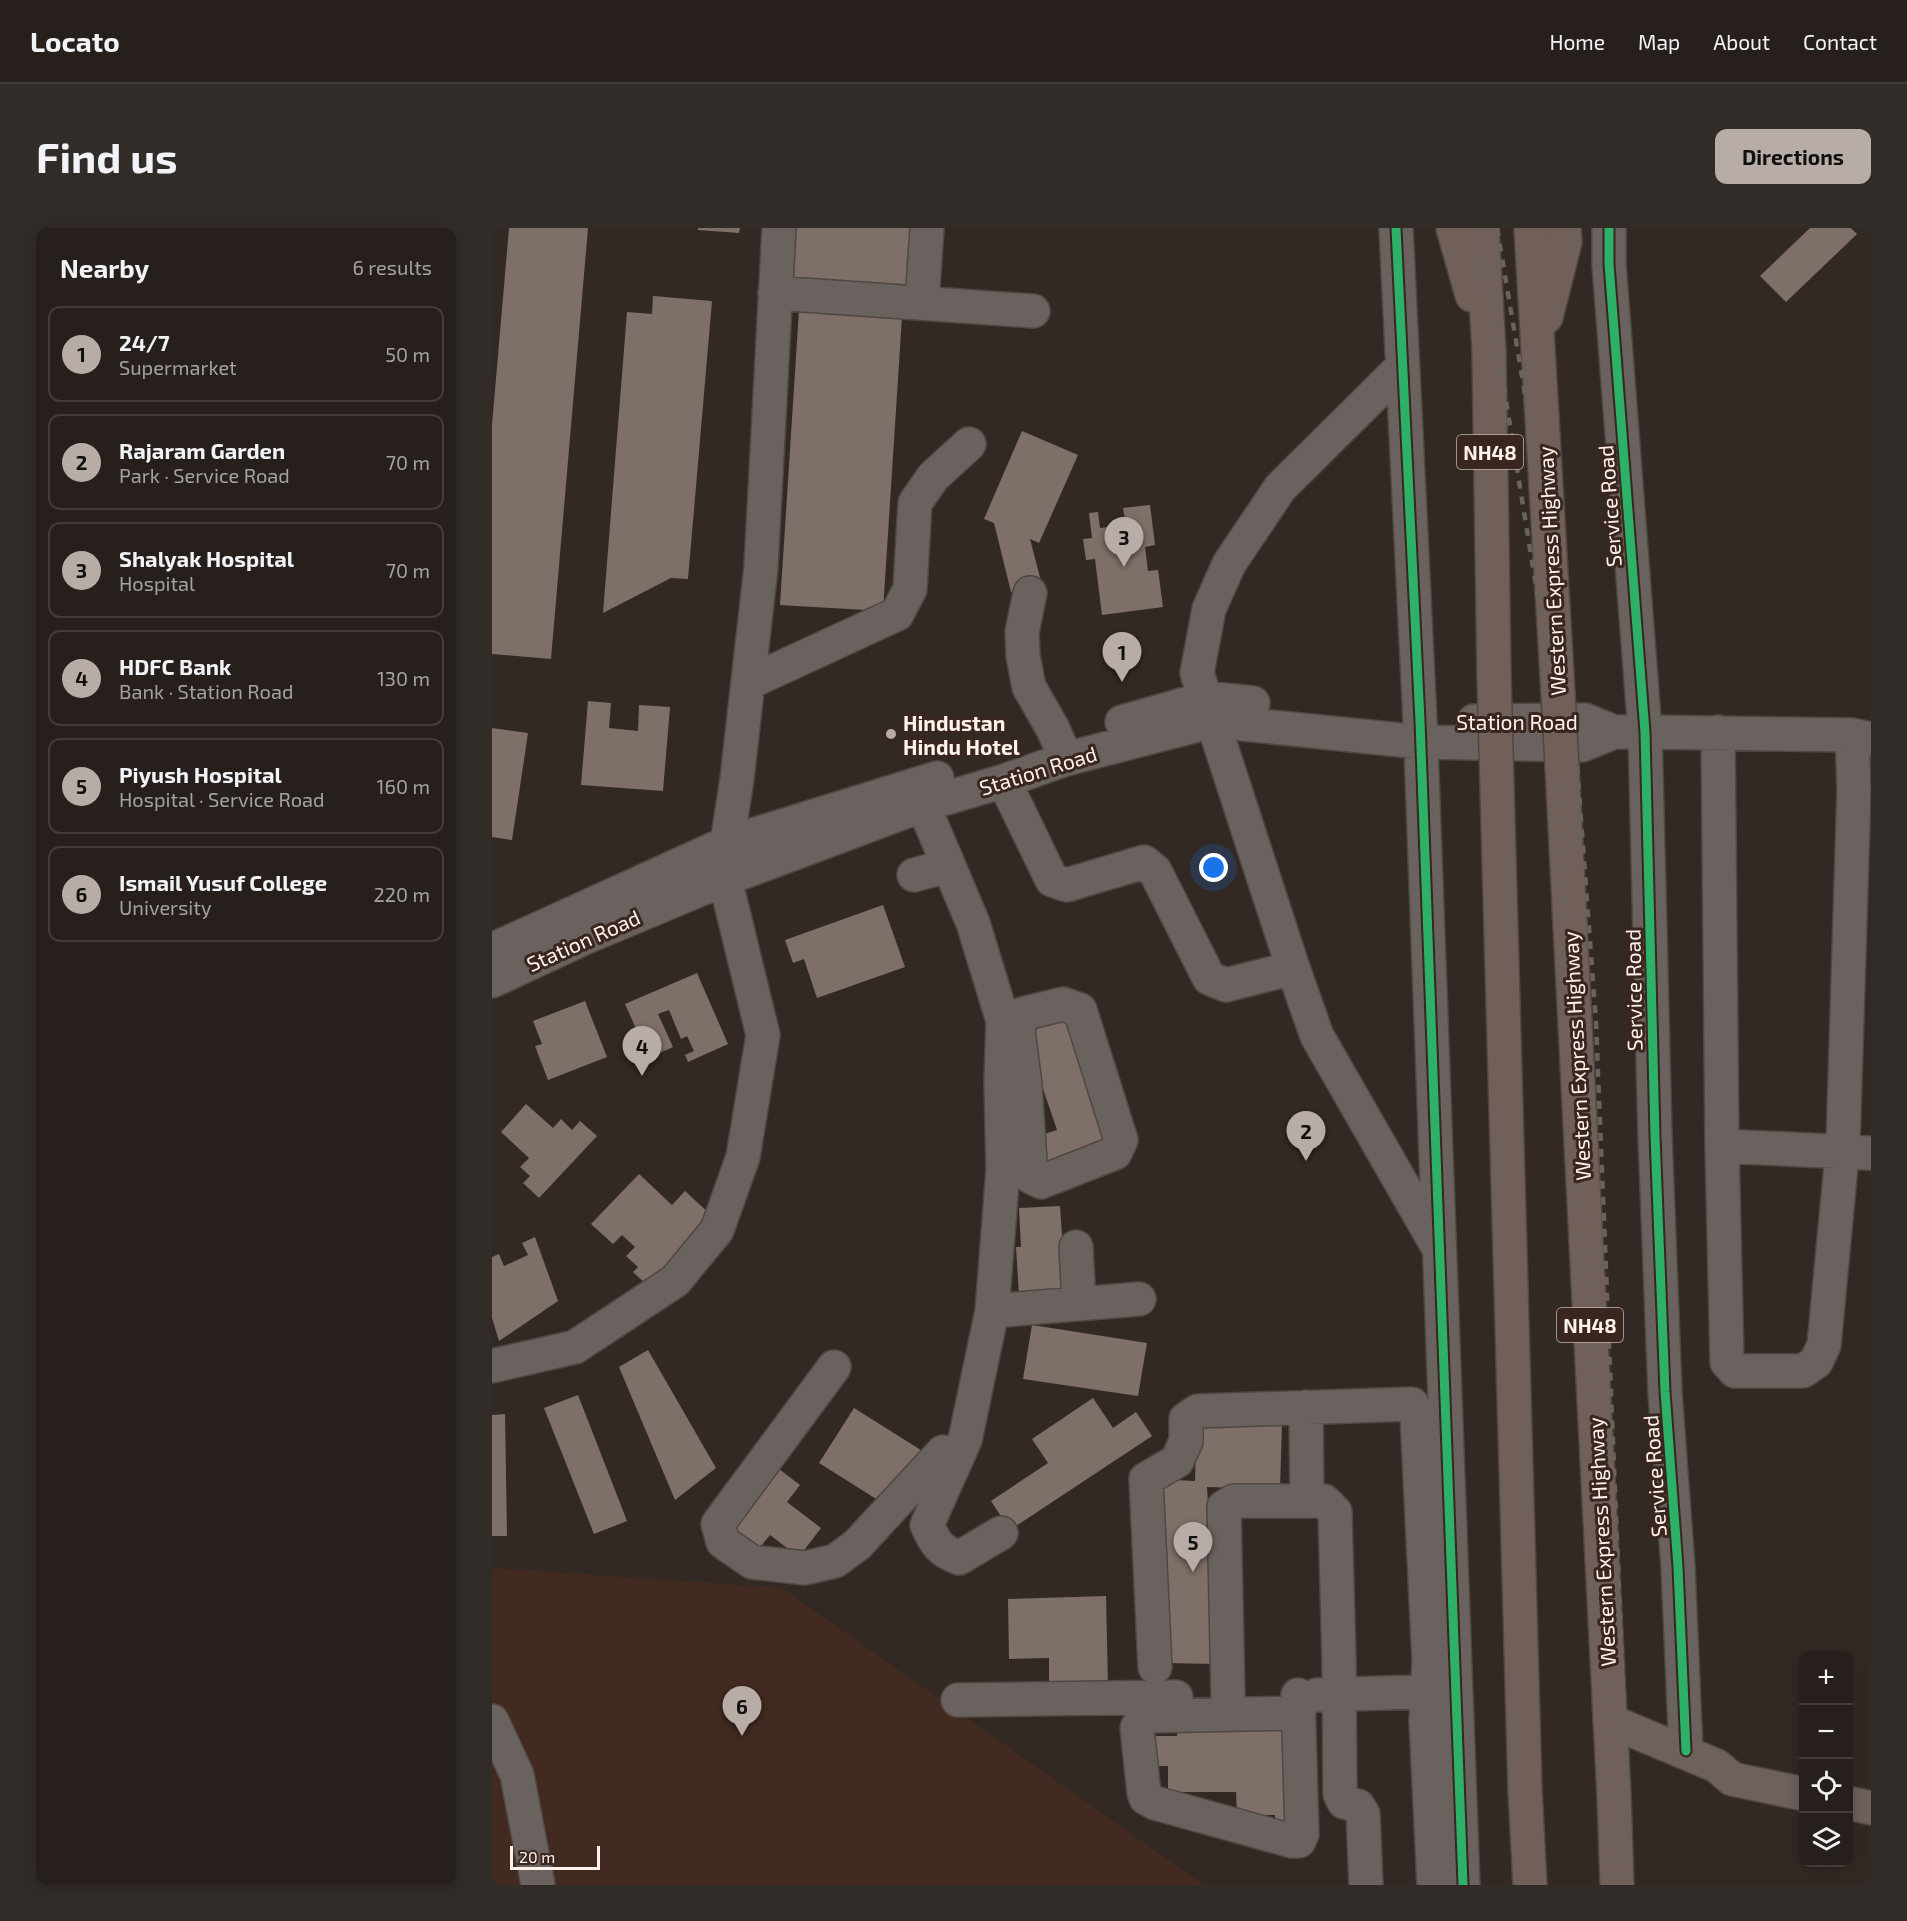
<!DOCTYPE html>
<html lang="en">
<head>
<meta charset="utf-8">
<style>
	:root { --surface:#261f1b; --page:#322c28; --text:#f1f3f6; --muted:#a4a2a3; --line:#423d3a; --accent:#b8aca6 }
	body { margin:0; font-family:"Exo 2",sans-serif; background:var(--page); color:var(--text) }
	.controls { position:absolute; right:18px; bottom:18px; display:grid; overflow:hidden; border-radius:12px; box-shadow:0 3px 15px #0003 }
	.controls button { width:54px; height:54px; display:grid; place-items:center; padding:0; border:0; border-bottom:2px solid var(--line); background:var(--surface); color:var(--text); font:30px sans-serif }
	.scale { position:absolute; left:18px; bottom:15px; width:90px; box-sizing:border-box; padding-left:6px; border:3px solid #fff2ec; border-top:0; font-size:16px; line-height:21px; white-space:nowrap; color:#fff2ec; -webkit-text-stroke:4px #39261e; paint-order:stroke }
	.you { position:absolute; left:722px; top:640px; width:21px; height:21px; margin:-15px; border:4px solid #fff; border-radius:50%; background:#1a73e8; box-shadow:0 0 0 9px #1a73e833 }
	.badge { display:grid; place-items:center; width:39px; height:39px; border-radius:50%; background:var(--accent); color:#111; font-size:20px; font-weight:700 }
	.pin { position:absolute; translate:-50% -50px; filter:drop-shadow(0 2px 3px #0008) }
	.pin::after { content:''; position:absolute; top:32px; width:21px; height:18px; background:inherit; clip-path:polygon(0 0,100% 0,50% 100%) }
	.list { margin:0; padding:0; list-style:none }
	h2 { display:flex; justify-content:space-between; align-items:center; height:78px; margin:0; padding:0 24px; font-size:26px }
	h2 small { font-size:20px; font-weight:400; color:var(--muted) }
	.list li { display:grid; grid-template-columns:39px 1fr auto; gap:18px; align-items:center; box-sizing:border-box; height:96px; margin:0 12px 12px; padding:0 12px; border:2px solid var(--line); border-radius:12px }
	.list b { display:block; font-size:22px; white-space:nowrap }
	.list p { margin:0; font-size:20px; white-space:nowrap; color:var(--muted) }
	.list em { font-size:20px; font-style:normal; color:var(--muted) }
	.icon { flex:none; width:33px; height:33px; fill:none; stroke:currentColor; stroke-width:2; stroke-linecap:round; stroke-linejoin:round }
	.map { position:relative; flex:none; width:1379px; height:1657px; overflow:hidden; border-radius:12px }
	header { display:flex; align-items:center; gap:36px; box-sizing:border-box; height:84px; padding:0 30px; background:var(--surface); border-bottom:2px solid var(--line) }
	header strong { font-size:28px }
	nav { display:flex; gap:33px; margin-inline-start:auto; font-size:21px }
	.intro { display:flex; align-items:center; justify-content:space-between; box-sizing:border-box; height:144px; padding:0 36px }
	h1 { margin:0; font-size:42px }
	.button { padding:15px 27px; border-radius:12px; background:var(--accent); color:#111; font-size:21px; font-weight:700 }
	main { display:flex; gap:36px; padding:0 36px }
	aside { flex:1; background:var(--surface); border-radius:12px; box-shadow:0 3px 15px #0003 }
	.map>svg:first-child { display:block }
	.built { fill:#422a20 }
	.building { fill:#7e7069 }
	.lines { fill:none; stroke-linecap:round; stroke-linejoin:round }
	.minor-casing { stroke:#504742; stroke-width:36 }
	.major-casing { stroke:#504742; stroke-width:36 }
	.highway-casing { stroke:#504742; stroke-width:36 }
	.minor { stroke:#6a625e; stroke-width:33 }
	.major { stroke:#6e605b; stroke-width:33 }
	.highway { stroke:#706059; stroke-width:33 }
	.rail { stroke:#6a625e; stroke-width:4.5; stroke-dasharray:8 8; stroke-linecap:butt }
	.highway-bridge-casing { stroke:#504742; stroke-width:36; stroke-linecap:butt }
	.highway-bridge { stroke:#706059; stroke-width:33 }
	.cycleway-casing { stroke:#39261e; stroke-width:13 }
	.cycleway { stroke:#2db169; stroke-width:9 }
	.poi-dot { fill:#b8aca6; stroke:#39261e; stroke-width:2 }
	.labels { text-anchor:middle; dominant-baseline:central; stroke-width:6; stroke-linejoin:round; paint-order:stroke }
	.shield { fill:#39261e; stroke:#c4b5ae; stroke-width:1.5 }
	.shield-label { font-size:20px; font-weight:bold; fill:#fff2ec }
	.street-label { font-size:21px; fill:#fff2ec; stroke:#39261e }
	.poi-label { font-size:21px; font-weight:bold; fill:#fff2ec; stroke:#39261e; text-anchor:start }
</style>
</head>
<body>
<header>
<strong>Locato</strong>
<nav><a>Home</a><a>Map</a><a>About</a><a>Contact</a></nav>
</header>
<div class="intro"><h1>Find us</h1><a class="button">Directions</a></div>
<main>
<aside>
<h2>Nearby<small>6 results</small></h2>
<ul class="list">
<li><span class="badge">1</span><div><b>24/7</b><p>Supermarket</p></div><em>50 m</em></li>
<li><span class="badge">2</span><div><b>Rajaram Garden</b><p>Park · Service Road</p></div><em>70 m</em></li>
<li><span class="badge">3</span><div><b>Shalyak Hospital</b><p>Hospital</p></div><em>70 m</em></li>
<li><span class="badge">4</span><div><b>HDFC Bank</b><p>Bank · Station Road</p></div><em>130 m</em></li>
<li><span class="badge">5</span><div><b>Piyush Hospital</b><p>Hospital · Service Road</p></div><em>160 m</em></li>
<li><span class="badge">6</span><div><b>Ismail Yusuf College</b><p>University</p></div><em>220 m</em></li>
</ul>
</aside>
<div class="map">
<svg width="1379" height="1657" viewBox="0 0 1379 1657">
	<rect width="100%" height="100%" fill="#332924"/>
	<path class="built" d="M 0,1340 L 290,1360 L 712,1657 L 0,1657 Z"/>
	<path class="building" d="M 17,0 L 96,0 L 59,431 L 0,426 L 0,197 Z
		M 206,0 L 248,0 L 247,5 L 206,2 Z
		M 302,0 L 426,0 L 422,60 L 298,53 Z
		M 1318,0 L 1359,0 L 1365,6 L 1294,74 L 1268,48 Z
		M 161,68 L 220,73 L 196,351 L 179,350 L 111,385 L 135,84 L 160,86 Z
		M 307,82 L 410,89 L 391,383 L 288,377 Z
		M 530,203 L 586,227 L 547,315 L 538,311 L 550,357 L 519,364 L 502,295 L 492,291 Z
		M 658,277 L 663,317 L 653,319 L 656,343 L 666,342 L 671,379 L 610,387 L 603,331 L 594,332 L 591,311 L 600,310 L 597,285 L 606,284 L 608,300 L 634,297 L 631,280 Z
		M 96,473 L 119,475 L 117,500 L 146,503 L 147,477 L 178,479 L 171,563 L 89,557 Z
		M 0,500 L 36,505 L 20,612 L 0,609 Z
		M 391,677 L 413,739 L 325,770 L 312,731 L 301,735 L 293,712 Z
		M 205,745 L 236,816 L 196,834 L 193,827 L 202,823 L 195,808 L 189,811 L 177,782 L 166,786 L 181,819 L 157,830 L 133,776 Z
		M 93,773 L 115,829 L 56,852 L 43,818 L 50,816 L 41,793 Z
		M 572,789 L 620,919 L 552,943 L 540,910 L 565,902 L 531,802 Z
		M 34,876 L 61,900 L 69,891 L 80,902 L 88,893 L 105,908 L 47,970 L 31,955 L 38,948 L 28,939 L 37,930 L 9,904 Z
		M 147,946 L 180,977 L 193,963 L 220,988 L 155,1057 L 141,1044 L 146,1039 L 134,1028 L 143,1019 L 130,1007 L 121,1016 L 99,996 Z
		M 568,978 L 574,1064 L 527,1068 L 524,1019 L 529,1019 L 527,980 Z
		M 43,1009 L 66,1073 L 7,1113 L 0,1090 L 0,1029 L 7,1026 L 12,1038 L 36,1027 L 30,1015 Z
		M 540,1097 L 655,1115 L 646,1168 L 531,1151 Z
		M 156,1122 L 224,1240 L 183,1272 L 127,1139 Z
		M 86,1167 L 135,1293 L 102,1306 L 52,1180 Z
		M 601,1170 L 621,1200 L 644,1184 L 660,1208 L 518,1302 L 499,1273 L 556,1235 L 540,1211 Z
		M 362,1180 L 432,1224 L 397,1279 L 327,1235 Z
		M 13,1186 L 15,1308 L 0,1308 L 0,1187 Z
		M 701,1194 L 790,1195 L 788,1261 L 715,1259 L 725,1436 L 673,1435 L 662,1251 L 703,1253 L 704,1219 Z
		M 283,1238 L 308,1257 L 295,1274 L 329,1300 L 307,1329 L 278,1307 L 265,1323 L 235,1300 Z
		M 614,1368 L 616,1459 L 557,1461 L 557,1430 L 517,1431 L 516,1371 Z
		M 804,1494 L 805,1601 L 783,1601 L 783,1587 L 745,1587 L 744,1564 L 676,1564 L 676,1538 L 663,1538 L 663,1508 L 685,1508 L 685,1495 Z"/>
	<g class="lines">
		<defs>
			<path id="minor" d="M 904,0 L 928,493 L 971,1657
				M 1117,0 L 1117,36 L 1153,504 L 1163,908 L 1173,1164 L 1186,1339 L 1194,1523
				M 283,65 L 541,83
				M 430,75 L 435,0
				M 910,139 L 788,260 L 737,336 L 717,381 L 705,445 L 801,740 L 825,808 L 946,1019
				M 538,365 L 530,404 L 531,428 L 537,459 L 561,501 L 574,531
				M 256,455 L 405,386 L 418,361 L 423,275 L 441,249 L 477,216
				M 982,493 L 1093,492 L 1122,504
				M 630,494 L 714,470 L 761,475
				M 1226,504 L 1230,918 L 1379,925
				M 512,553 L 560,652 L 575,657 L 652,634 L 663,643 L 717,750 L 734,757 L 801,740
				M 421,558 L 431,577 L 481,695 L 511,793 L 509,853 L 511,942 L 500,1083 L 473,1212 L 435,1297 C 443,1315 448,1323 467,1330 L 509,1305
				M 422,647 L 444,641 L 459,643
				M 0,722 L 235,615 L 445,550
				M 0,753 L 92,710 L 233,651 L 431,577 L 512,553 L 574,531 L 721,493 L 928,514 L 1090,517 L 1122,504 L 1153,504 L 1360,507 L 1379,511
				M 509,853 L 533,856 L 526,803 L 530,786 L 571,776 L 588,782 L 629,912 L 623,925 L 549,954 L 539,949 L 533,856
				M 1230,918 L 1235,1134 L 1243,1143 L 1311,1143 L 1324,1134 L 1332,1117 L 1351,917 L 1362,561 L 1360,507
				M 584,1019 L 587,1075
				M 500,1083 L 647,1071
				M 0,1138 L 83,1119 L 183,1053 L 225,1002 L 251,929 L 271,807 L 233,651 L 235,615 L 245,551 L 269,339 L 287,0
				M 342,1139 L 226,1296 L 231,1314 L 260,1334 L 313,1340 L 343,1333 L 365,1317 L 451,1224 L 464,1232
				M 814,1179 L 815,1273
				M 663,1439 L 654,1251 L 685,1233 L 694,1213 L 694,1191 L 706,1183 L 920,1176 L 925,1187 L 937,1433 L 934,1493 L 942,1657
				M 806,1467 L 810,1606 L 807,1613 L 800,1613 L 663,1575 L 654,1570 L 652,1565 L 645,1500 L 650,1491 L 655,1488 L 807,1485
				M 825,1467 L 956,1463
				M 736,1469 L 732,1279 L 742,1273 L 832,1273 L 843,1284 L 847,1433 L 848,1566 L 852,1574 L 866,1578 L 871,1586 L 874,1657
				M 466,1472 L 684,1469
				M 0,1493 L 25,1547 L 46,1657"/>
			<path id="major" d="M 1118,1493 L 1225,1538 L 1240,1551 L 1312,1566
				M 1356,1575 L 1379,1580"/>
			<path id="highway" d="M 961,0 L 980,67
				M 990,0 L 997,123 L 1002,448
				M 1039,0 L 1065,448
				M 1054,89 L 1073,14 L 1072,0
				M 1070,538 L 1122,1568 L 1125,1657
				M 1005,559 L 1033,1562 L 1038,1657"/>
		</defs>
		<use href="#minor" class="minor-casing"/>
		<use href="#major" class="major-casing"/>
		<use href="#highway" class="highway-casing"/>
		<use href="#minor" class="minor"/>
		<use href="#major" class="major"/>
		<use href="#highway" class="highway"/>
		<path class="rail" d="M 986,0 L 1056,432 L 1084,801 L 1118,1657
			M 1005,0 L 1077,428 L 1104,795 L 1139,1657"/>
		<defs>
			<path id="highway-bridge" d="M 1002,448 L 1005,559
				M 1065,448 L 1070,538"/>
		</defs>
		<use href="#highway-bridge" class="highway-bridge-casing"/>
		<use href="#highway-bridge" class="highway-bridge"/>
		<defs>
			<path id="cycleway" d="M 904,0 L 928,493 L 971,1657
				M 1117,0 L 1117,36 L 1153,504 L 1163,908 L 1173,1164 L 1186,1339 L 1194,1523"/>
		</defs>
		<use href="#cycleway" class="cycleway-casing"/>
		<use href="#cycleway" class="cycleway"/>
	</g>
	<circle class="poi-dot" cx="399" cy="506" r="6"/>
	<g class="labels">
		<g class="shield">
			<rect x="965" y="207" width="66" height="34" rx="4.5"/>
			<rect x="1065" y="1080" width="66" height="34" rx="4.5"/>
		</g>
		<g class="shield-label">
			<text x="998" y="224">NH48</text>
			<text x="1098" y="1097">NH48</text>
		</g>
		<g class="street-label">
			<text transform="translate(1117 278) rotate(-94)">Service Road</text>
			<text transform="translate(1059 343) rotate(-93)">Western Express Highway</text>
			<text x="1025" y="493">Station Road</text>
			<text transform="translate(546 542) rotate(-17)">Station Road</text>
			<text transform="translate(91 712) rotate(-24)">Station Road</text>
			<text transform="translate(1141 762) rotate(-91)">Service Road</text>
			<text transform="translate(1084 828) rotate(-93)">Western Express Highway</text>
			<text transform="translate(1162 1248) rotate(-94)">Service Road</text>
			<text transform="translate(1109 1314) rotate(-93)">Western Express Highway</text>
		</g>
		<g class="poi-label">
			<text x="411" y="494">Hindustan<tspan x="411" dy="24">Hindu Hotel</tspan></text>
		</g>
	</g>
</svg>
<div class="controls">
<button>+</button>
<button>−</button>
<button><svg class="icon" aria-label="locate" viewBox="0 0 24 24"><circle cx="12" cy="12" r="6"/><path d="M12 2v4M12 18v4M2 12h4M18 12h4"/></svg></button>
<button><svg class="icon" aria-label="layers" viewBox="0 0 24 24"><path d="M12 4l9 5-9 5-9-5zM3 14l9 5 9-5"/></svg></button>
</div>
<div class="scale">20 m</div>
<div class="you"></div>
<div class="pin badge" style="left:630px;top:454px">1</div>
<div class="pin badge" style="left:814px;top:933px">2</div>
<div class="pin badge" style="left:632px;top:339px">3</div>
<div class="pin badge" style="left:150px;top:848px">4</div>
<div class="pin badge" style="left:701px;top:1344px">5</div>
<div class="pin badge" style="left:250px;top:1508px">6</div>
</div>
</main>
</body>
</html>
